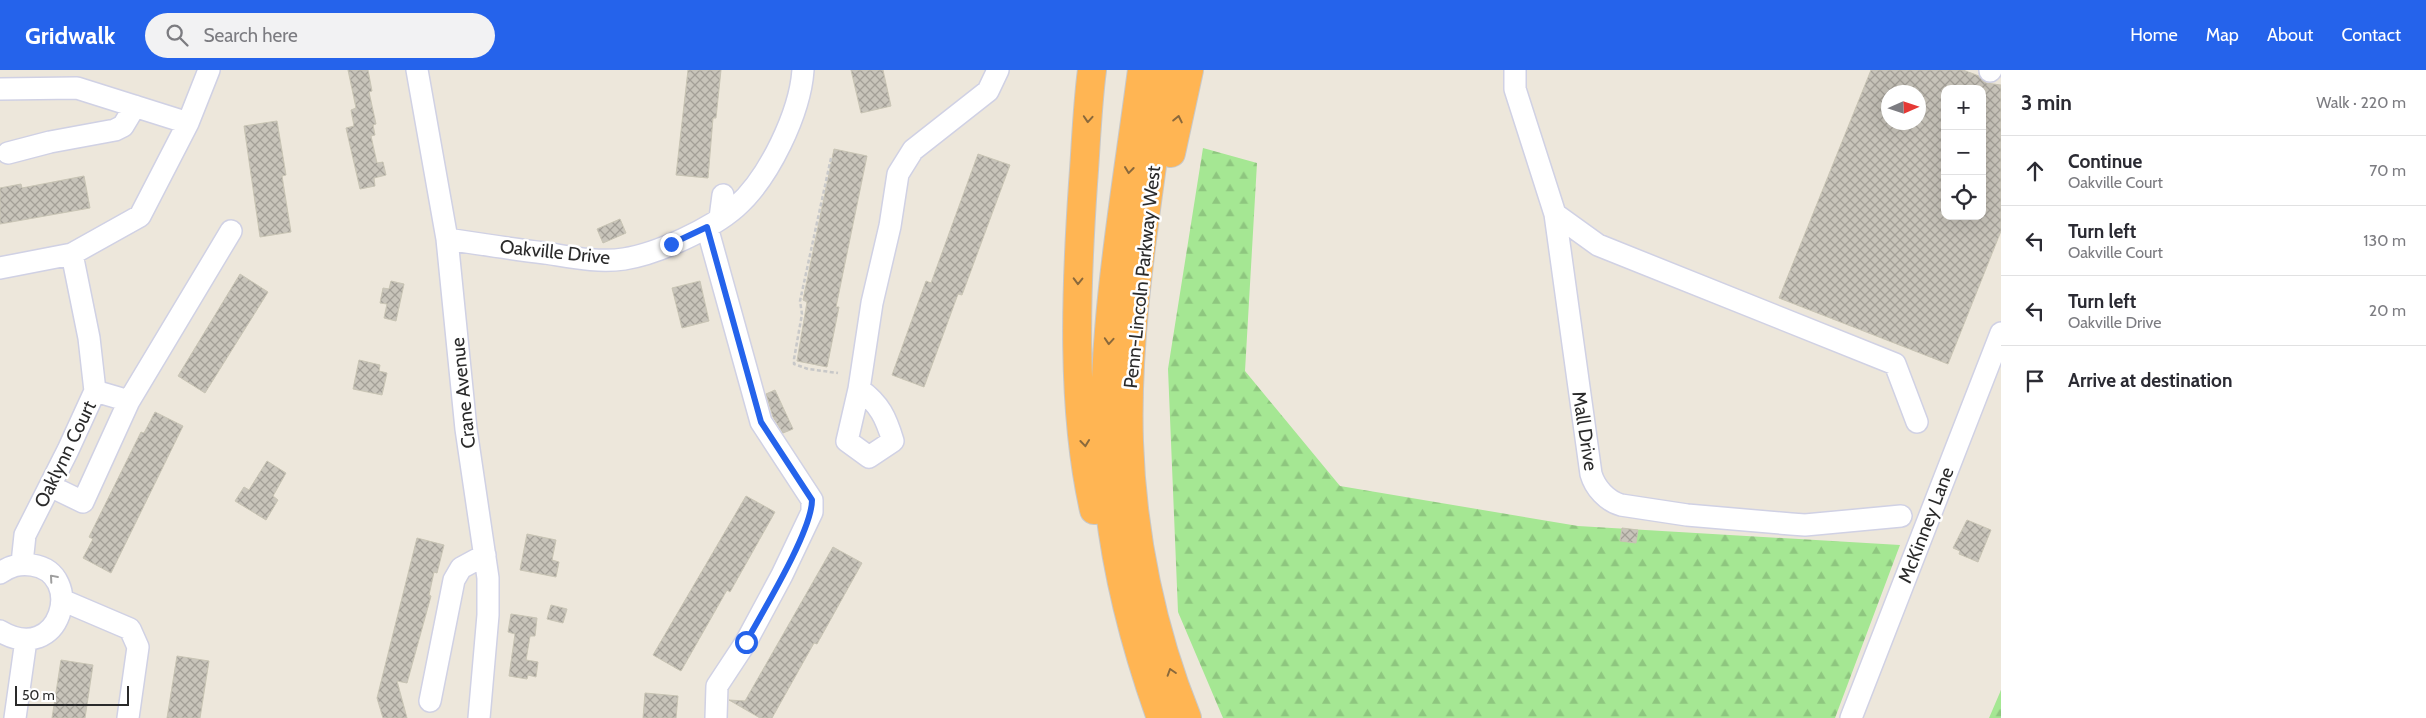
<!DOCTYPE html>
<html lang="en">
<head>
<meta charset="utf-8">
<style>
	:root { --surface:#fff; --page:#f2f2f3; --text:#2b2b33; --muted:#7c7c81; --line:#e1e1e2; --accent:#2563eb }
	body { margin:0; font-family:Cabin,sans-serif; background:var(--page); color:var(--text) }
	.controls { position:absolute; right:15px; top:15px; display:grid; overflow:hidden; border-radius:10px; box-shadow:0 5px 20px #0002 }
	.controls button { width:45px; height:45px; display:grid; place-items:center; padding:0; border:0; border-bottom:1px solid var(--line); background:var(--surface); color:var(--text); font:25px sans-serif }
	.compass { position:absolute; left:1881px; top:15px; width:45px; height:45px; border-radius:50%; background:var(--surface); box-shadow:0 5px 20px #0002; rotate:87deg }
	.scale { position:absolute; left:15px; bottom:12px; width:114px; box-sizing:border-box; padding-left:5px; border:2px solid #2a2a2a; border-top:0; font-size:14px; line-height:18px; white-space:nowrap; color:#2a2a2a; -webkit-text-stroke:4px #fff; paint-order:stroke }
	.stop { position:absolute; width:15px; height:15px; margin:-11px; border:4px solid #2563eb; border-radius:50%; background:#fff }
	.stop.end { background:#2563eb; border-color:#fff; box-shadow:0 1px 5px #0008 }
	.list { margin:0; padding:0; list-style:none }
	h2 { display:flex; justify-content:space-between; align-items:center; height:65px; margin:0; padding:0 20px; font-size:21px }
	h2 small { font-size:16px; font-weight:400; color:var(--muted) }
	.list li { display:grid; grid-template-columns:32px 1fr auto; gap:15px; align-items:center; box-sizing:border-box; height:70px; padding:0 20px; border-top:1px solid var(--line) }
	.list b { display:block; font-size:19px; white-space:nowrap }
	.list p { margin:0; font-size:16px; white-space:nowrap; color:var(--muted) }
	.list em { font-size:16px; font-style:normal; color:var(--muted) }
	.icon { flex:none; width:28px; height:28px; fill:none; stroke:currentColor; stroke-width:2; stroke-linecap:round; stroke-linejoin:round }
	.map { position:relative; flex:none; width:2001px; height:648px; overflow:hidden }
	header { display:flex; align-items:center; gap:30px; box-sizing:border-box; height:70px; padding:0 25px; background:var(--accent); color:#fff }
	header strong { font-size:24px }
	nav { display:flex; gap:28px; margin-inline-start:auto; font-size:18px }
	.search { width:350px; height:45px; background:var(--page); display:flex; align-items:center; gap:12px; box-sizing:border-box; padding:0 18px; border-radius:28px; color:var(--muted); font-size:19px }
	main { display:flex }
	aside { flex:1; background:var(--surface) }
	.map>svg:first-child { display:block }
	.forest { fill:url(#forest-firs) }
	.building { fill:url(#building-cross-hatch); stroke:#c8c4b4; fill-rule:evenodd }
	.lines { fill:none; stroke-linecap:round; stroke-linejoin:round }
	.minor-casing { stroke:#d0d1e4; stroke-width:24 }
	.highway-casing { stroke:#c8c8c8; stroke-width:30 }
	.path { stroke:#c8c8c8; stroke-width:2.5; stroke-dasharray:4 2.5; stroke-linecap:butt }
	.minor { stroke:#fff; stroke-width:21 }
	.highway { stroke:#ffb553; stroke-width:28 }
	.oneway { stroke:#8a693c }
	.oneway2 { stroke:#9f9f9f }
	.route { stroke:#2563eb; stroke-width:6 }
	.labels { text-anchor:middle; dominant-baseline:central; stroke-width:5; stroke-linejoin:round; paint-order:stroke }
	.street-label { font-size:19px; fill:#2a2a2a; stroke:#fff }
</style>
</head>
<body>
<header>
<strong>Gridwalk</strong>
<div class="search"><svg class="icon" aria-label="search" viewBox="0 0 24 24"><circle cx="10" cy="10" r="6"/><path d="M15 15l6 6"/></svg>Search here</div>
<nav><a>Home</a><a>Map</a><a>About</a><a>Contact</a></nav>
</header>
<main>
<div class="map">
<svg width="2001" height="648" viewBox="0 0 2001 648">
	<defs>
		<pattern id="forest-firs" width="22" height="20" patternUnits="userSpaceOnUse" patternTransform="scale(1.25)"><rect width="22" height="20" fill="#a5e793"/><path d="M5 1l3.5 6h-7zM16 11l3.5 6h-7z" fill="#8ec67f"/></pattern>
		<pattern id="building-cross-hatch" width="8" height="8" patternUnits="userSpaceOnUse" patternTransform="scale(1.25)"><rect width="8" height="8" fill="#c8c4ba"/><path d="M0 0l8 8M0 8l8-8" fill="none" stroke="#a39f97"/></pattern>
	</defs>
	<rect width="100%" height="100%" fill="#ede7db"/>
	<path class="forest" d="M 1203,78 L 1257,93 L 1245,301 L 1340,416 L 1578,456 L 1900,475 L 1835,648 L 1223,648 L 1178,542 L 1168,299 Z
		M 2001,620 L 2001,648 L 1989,648 Z"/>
	<path class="building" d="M 348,0 L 368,0 L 372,21 L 369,22 L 376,54 L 373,55 L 375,65 L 371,66 L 377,93 L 383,92 L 386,105 L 374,108 L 375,116 L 360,119 L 346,58 L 354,56 L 351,40 L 356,38 Z
		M 688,0 L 721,0 L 716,48 L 713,48 L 708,108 L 676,105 Z
		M 851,0 L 883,0 L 891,36 L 861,43 Z
		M 1871,0 L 1963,0 L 1979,6 L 1986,13 L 2001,15 L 2001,161 L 1948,294 L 1779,228 ZM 1945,19 L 1982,19 L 1982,146 L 1945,146 ZM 1888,22 L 1918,22 L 1918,52 L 1888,52 Z
		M 277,51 L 286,105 L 282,106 L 291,162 L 260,167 L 244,56 Z
		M 834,79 L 867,86 L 836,237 L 839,237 L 827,297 L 797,291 L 807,232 L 803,230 Z
		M 978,84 L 1010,95 L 962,225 L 958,224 L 924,317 L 892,305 L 926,211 L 931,213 Z
		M 84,106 L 90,138 L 0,154 L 0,118 L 21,114 L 22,118 Z
		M 620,149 L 626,163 L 603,173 L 597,159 Z
		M 240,204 L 268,222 L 205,323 L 178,306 Z
		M 391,211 L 404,214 L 396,251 L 384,248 L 387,234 L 380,233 L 383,218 L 389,219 Z
		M 700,211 L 709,251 L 682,258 L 672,218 Z
		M 359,290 L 380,295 L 379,301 L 387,303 L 382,325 L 353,319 Z
		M 775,320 L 793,359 L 783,363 L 773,347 L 766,324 Z
		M 155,342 L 183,356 L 111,503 L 83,488 L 93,469 L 89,467 L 141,362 L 144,363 Z
		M 267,391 L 286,403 L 273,426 L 278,430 L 266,450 L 235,431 L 244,417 L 249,420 Z
		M 746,426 L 775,442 L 730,522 L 727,520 L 681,601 L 653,585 Z
		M 1967,450 L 1991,460 L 1978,492 L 1959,484 L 1960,481 L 1953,478 Z
		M 1622,458 L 1638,460 L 1636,473 L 1620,471 Z
		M 527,464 L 556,470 L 552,490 L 559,492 L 556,507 L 520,500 Z
		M 417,468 L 444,475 L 437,503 L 434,502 L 429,525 L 431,526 L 407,613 L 397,611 L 407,648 L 383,648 L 377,628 Z
		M 833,477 L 862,493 L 817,574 L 814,573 L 772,648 L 760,648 L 729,630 L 745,631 Z
		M 551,535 L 567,539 L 563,553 L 547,549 Z
		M 511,544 L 537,548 L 535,566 L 530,566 L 526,590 L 538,592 L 536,607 L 528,605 L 527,609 L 509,606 L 515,564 L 508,562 Z
		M 177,586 L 209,591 L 200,648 L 167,648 Z
		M 61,590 L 93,595 L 85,648 L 52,648 Z
		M 645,623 L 678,626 L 676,648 L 643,648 Z"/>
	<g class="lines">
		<defs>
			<path id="minor" d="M 417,0 L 447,169 L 466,359 L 488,508 L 488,545 L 479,648
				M 1515,0 L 1515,19 L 1555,144 L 1591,404 C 1595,418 1607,431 1621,435 L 1687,445 L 1791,454 L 1805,455 L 1901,446
				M 1990,1 L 1991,0
				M 0,19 L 77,18 L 188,53
				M 8,83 L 50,72 L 115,60 L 123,56 L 135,36
				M 1555,144 L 1598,175 L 1895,294 L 1917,352
				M 720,148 L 723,125
				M 707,157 L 761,352 L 812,430 L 812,442 L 782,505 L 746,572 L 717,616 L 716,648
				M 447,169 C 480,174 512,179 545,183 C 571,187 598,193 624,189 C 657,184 711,159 736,137 C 769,108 800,43 803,0
				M 0,198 L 72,184 L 140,146 L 188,53 L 209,0
				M 859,319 C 880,334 886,348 893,371 L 869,387 L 847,371 L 859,319 L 872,233 L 890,156 L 898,104 L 913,80 L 988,21 L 998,0
				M 129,331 L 231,161
				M 50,416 L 83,432 L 129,331 L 95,321
				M 22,493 L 25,465 L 68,380 L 95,321 L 89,268 L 72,184
				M 0,503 C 10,496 19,493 32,495 C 86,503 61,597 0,561
				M 62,530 L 130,559 L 138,577 L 128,648
				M 430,631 L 454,510 L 461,498 L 485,485
				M 15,648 L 26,570
				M 1851,648 L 2001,263"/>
			<path id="highway" d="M 1092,0 C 1087,38 1086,76 1083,114 C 1076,217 1071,338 1094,440
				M 1142,0 C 1126,123 1103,247 1105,372 C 1107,467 1129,559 1161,648
				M 1165,0 C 1150,122 1125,249 1129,372 C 1132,465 1152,562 1187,648
				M 1171,83 L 1189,0"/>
		</defs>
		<use href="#minor" class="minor-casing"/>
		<use href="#highway" class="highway-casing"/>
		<path class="path" d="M 831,88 L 800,231 L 802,244 L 794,289 L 794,294 L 808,299 L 838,303"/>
		<use href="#minor" class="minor"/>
		<use href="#highway" class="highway"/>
	</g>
	<defs><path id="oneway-chevron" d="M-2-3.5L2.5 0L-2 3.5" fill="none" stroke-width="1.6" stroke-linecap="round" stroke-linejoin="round" transform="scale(1.25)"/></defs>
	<g class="oneway">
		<use href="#oneway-chevron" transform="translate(1088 49) rotate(94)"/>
		<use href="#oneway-chevron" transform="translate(1178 49) rotate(-78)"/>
		<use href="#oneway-chevron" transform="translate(1129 100) rotate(97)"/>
		<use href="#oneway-chevron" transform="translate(1078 211) rotate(91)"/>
		<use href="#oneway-chevron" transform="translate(1109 271) rotate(94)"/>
		<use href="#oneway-chevron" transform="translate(1085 373) rotate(84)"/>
		<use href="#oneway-chevron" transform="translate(1171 602) rotate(-108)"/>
	</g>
	<use class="oneway2" href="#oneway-chevron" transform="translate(53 508) rotate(-131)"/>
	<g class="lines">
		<path class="route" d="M 671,174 L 707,157 L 761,352 L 812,430 C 812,461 763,541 746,572"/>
	</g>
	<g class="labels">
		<g class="street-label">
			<text transform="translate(555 182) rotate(6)">Oakville Drive</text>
			<text transform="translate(1142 207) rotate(-84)">Penn-Lincoln Parkway West</text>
			<text transform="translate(463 323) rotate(-96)">Crane Avenue</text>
			<text transform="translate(1585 361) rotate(81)">Mall Drive</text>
			<text transform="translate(65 384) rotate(-64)">Oaklynn Court</text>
			<text transform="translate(1926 455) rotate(-69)">McKinney Lane</text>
		</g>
	</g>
</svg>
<div class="controls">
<button>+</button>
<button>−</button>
<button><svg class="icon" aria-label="locate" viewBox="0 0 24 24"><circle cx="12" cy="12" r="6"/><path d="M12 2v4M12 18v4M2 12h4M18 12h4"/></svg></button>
</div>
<svg class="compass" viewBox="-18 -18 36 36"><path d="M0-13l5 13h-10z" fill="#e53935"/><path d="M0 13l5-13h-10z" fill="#7c7c81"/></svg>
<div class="scale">50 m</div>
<div class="stop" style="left:746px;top:572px"></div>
<div class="stop end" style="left:671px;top:174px"></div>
</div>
<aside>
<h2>3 min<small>Walk · 220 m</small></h2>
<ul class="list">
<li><svg class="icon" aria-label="ahead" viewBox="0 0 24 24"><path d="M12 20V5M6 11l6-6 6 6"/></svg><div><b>Continue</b><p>Oakville Court</p></div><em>70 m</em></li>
<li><svg class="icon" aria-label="left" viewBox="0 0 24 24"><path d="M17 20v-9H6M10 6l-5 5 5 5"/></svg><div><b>Turn left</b><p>Oakville Court</p></div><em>130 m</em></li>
<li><svg class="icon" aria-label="left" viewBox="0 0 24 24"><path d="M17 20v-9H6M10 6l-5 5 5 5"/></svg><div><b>Turn left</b><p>Oakville Drive</p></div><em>20 m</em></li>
<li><svg class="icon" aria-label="arrive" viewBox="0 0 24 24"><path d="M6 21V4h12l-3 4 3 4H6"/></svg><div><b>Arrive at destination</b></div></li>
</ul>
</aside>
</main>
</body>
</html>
